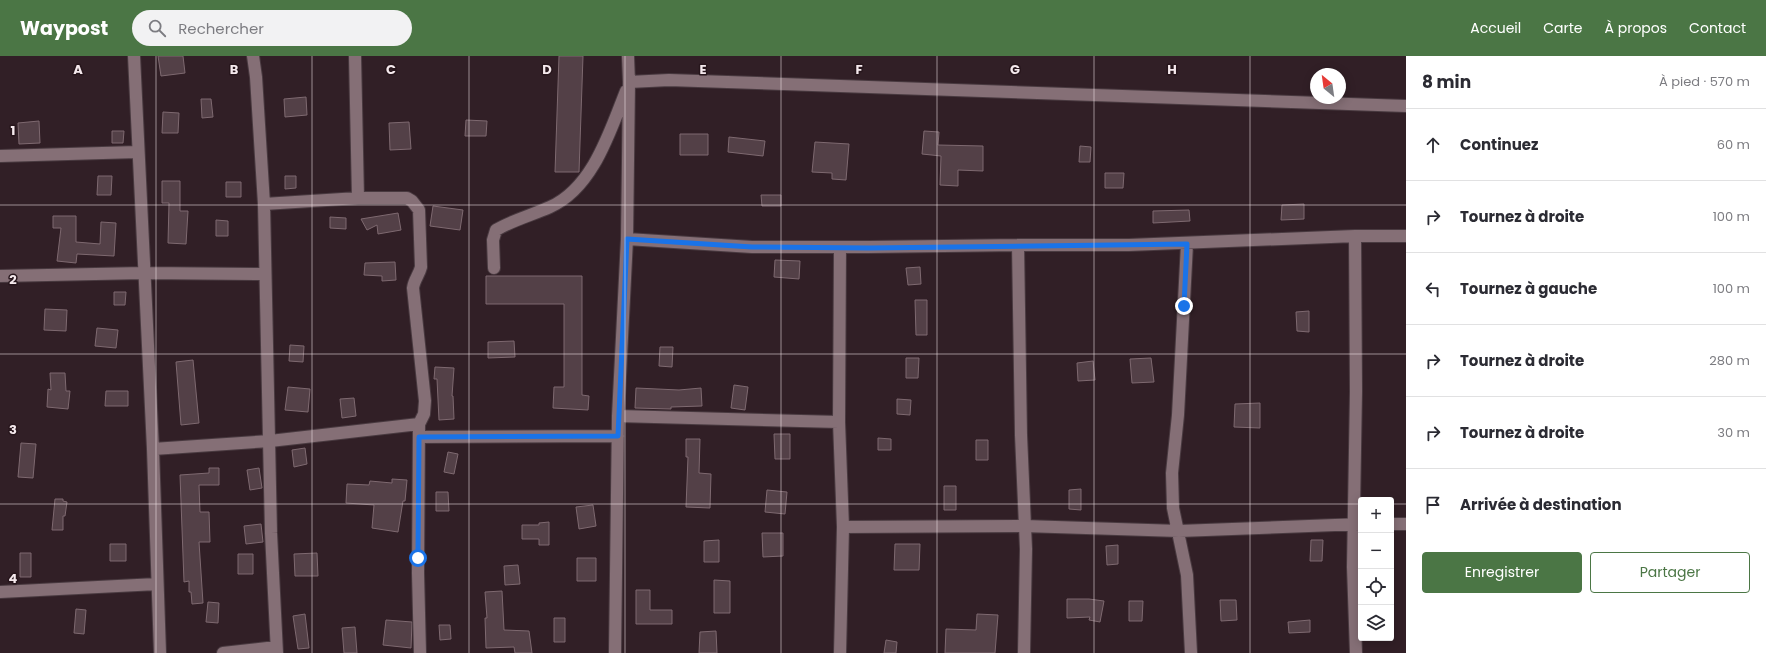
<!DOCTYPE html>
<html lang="fr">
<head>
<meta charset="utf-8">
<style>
	:root { --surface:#fff; --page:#f2f2f3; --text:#2b2b33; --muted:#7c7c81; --line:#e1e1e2; --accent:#4b7645 }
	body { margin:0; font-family:Poppins,sans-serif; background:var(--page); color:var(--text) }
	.controls { position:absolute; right:12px; bottom:12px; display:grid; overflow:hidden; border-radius:4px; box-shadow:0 2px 10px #0003 }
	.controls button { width:36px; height:36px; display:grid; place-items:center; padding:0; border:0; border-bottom:1px solid var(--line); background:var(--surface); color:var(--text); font:20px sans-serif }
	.compass { position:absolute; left:1310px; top:12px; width:36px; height:36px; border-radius:50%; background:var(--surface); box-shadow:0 2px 10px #0003; rotate:331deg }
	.stop { position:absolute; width:12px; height:12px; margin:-9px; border:3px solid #1a73e8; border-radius:50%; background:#fff }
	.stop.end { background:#1a73e8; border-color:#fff; box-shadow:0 1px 4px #0008 }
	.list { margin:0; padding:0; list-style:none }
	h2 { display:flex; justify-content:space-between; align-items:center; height:52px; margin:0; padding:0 16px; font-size:17px }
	h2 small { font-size:13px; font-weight:400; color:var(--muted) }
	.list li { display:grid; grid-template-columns:26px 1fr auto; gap:12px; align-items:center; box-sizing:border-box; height:72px; padding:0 16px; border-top:1px solid var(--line) }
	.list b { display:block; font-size:15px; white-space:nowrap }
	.list em { font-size:13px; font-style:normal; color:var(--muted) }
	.actions { display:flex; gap:8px; padding:12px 16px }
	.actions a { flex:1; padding:9px 0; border:1px solid var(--accent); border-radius:4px; text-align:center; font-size:14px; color:var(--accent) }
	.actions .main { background:var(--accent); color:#fff }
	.icon { flex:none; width:22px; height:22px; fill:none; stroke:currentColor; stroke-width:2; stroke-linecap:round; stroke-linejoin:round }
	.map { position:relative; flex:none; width:1406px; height:597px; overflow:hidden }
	header { display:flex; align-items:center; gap:24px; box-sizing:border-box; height:56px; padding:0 20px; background:var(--accent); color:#fff }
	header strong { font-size:19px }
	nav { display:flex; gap:22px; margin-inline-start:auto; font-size:14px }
	.search { width:280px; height:36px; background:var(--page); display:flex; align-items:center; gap:10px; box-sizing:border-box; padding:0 14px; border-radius:22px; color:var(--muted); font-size:15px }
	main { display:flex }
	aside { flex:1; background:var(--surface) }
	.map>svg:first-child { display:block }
	.building { fill:#534047; stroke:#7e6970 }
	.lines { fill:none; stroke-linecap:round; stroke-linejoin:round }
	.street-casing { stroke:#493a40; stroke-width:14 }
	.street { stroke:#856f76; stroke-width:12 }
	.route { stroke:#1a73e8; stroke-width:5 }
	.grid { fill:none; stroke:#f5e9ed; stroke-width:1; stroke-opacity:0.55 }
	.grid-label { font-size:13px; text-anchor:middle; font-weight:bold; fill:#f5e9ed; stroke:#27161c; stroke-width:3; stroke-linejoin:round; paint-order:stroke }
</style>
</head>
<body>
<header>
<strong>Waypost</strong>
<div class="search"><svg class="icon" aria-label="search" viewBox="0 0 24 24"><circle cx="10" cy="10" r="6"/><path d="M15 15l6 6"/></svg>Rechercher</div>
<nav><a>Accueil</a><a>Carte</a><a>À propos</a><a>Contact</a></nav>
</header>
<main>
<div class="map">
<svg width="1406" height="597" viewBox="0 0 1406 597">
	<rect width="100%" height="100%" fill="#311f26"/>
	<path class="building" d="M 158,0 L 183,0 L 185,17 L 161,20 Z
		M 559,0 L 583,0 L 579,116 L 555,116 Z
		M 306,41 L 307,59 L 285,61 L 284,43 Z
		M 201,43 L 211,43 L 213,61 L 202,62 Z
		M 163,56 L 179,57 L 178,77 L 162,77 Z
		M 466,64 L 487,65 L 486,80 L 465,80 Z
		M 39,65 L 40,87 L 19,88 L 18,67 Z
		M 409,66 L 411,93 L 390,94 L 389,67 Z
		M 112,75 L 124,75 L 123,87 L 112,87 Z
		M 924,75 L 939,76 L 938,89 L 983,90 L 983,115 L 958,114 L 958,130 L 940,129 L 941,100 L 922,98 Z
		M 680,78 L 708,78 L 708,99 L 680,99 Z
		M 729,81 L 765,85 L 763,100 L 728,96 Z
		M 815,86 L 849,88 L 846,124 L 832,123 L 832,117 L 812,116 Z
		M 1080,90 L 1091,91 L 1090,106 L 1079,106 Z
		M 1105,117 L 1124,117 L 1123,132 L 1105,132 Z
		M 98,120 L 112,120 L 111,139 L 97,139 Z
		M 285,120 L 296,120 L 296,132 L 285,133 Z
		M 162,125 L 180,125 L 180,155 L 188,155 L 186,188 L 168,187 L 169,147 L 162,147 Z
		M 226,126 L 241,126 L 241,141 L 226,141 Z
		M 761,139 L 781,139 L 781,150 L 762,150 Z
		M 1304,148 L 1304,163 L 1281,164 L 1282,149 Z
		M 433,150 L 463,154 L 460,174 L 430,170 Z
		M 1189,154 L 1190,165 L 1153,167 L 1153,155 Z
		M 398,157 L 401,174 L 378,178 L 377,169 L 367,174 L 361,163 Z
		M 53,160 L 76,160 L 76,186 L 100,188 L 101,166 L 116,167 L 114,200 L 77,198 L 76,207 L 57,205 L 61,172 L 53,172 Z
		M 330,161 L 346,162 L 346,173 L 330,172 Z
		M 216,164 L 228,165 L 228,180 L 216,180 Z
		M 775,204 L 800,205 L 799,223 L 774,221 Z
		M 395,206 L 396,224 L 382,225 L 382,220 L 364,219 L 365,207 Z
		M 920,211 L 921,228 L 908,229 L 906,212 Z
		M 486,220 L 582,220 L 582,339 L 589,340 L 588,354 L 553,352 L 554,331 L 564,331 L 564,248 L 486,248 Z
		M 114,236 L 126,236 L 125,249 L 114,249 Z
		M 915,244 L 927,244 L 927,279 L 916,279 Z
		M 45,253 L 67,254 L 66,275 L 44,274 Z
		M 1309,255 L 1309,276 L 1297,275 L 1296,256 Z
		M 97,272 L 118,274 L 116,292 L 95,290 Z
		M 514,285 L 515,301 L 488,302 L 488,286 Z
		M 290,289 L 304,290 L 303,306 L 289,305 Z
		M 660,291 L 673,291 L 672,311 L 659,310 Z
		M 906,302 L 919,302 L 918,322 L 906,322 Z
		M 1151,302 L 1154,326 L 1132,327 L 1130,303 Z
		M 193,304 L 199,367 L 181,369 L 176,306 Z
		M 1093,305 L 1095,324 L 1078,325 L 1077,307 Z
		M 435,311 L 454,312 L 452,340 L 453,340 L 454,363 L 439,364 L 437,323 L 434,323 Z
		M 50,317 L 65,317 L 66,335 L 70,335 L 68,353 L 47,351 L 48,333 L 51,334 Z
		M 734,329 L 748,331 L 745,354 L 731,352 Z
		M 288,331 L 310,333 L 308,356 L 285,354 Z
		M 636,332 L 679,334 L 701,332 L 702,350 L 671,351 L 671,353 L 635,352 Z
		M 106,335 L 128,335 L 128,350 L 105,350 Z
		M 354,342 L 356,360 L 342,362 L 340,343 Z
		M 897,343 L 911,344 L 910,359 L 897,358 Z
		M 1260,347 L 1260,372 L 1234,371 L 1235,348 Z
		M 774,378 L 790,378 L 790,403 L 775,403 Z
		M 878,382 L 891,383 L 891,394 L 878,394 Z
		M 686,383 L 700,383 L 699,417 L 711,418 L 710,452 L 686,451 L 688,401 L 686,401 Z
		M 976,384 L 988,384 L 988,404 L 976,404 Z
		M 21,387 L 36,388 L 33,422 L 18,421 Z
		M 305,392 L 307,408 L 294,411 L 292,394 Z
		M 448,396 L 458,398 L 454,418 L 444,416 Z
		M 209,412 L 219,412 L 219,429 L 199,429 L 200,456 L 209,456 L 210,486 L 199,486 L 203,547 L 192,548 L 191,536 L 189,536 L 189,525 L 184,526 L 180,419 L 209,417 Z
		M 259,412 L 262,432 L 250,434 L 247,414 Z
		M 392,423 L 407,424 L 405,445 L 403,445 L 398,476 L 372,472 L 374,449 L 346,447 L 347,428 L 369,429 L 370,425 L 392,427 Z
		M 944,430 L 956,430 L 956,454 L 944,454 Z
		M 1081,433 L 1081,454 L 1069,453 L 1069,434 Z
		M 767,434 L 787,436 L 785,458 L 765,456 Z
		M 436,436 L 448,436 L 449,455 L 436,455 Z
		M 55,443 L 63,443 L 63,445 L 67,446 L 65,460 L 63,460 L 63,474 L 52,474 Z
		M 593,449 L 596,470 L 579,473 L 576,451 Z
		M 549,466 L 549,489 L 539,489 L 539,483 L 522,483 L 522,469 L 539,469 L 539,467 Z
		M 261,468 L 263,486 L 246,488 L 244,470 Z
		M 762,477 L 783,477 L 783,500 L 763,501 Z
		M 719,484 L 719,506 L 704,506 L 704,485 Z
		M 1311,484 L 1323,484 L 1322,505 L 1310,505 Z
		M 110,488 L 126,488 L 126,505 L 110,505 Z
		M 895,488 L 920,488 L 919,514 L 894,514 Z
		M 1118,489 L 1118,508 L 1107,509 L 1106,490 Z
		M 20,497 L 31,497 L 31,521 L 20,521 Z
		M 317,497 L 318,520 L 295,520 L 294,498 Z
		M 238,498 L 253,498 L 253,518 L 238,518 Z
		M 577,502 L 596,502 L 596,525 L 577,525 Z
		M 518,509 L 520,528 L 505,529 L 504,510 Z
		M 714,524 L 730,525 L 730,557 L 714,557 Z
		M 636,534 L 650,534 L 650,554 L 672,554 L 672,568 L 636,568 Z
		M 502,535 L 504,574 L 529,575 L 532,597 L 515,597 L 514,591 L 486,592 L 485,562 L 487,562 L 485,536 Z
		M 1067,543 L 1089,543 L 1104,545 L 1100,566 L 1089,564 L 1090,561 L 1067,562 Z
		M 1220,544 L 1236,544 L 1237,564 L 1221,565 Z
		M 1129,545 L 1143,545 L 1142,565 L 1129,565 Z
		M 208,546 L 219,547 L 218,567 L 206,566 Z
		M 76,553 L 86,554 L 84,578 L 74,577 Z
		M 305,558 L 309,592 L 298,593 L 293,560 Z
		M 977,558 L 998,559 L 995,597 L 945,597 L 946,573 L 976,574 Z
		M 554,562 L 565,562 L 565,586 L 554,586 Z
		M 386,564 L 412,566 L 411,592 L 383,589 Z
		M 1310,564 L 1310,576 L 1289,577 L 1288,566 Z
		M 439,569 L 450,569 L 451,583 L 440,584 Z
		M 355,571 L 357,597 L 344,597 L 342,572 Z
		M 716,575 L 717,597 L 699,597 L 700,576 Z
		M 886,584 L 897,586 L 896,597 L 884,597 Z"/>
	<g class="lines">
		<defs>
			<path id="street" d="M 134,0 L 153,393 L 160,597
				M 253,0 L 256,21 L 264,148 L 271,477 L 277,597
				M 355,0 L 358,142
				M 628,0 L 629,26 L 669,24 L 1406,50
				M 0,100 L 137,96
				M 264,148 L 358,142 L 407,142 L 412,145 L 419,154 L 421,211 C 419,219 414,224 413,232 L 425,345 L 424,358 L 419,368
				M 1355,180 L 1356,335 L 1353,511 L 1356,597
				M 627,183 L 752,191 L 869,191 L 1018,189 L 1129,189 L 1355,180 L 1406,180
				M 1187,188 L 1178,359 L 1172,417 L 1173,452 L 1187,519 L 1191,597
				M 1018,189 L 1021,379 L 1026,493 L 1024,597
				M 494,212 L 493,184 L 496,174 C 513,164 532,159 550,151 C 593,132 610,75 626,35
				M 0,220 L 143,217 L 264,218
				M 618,360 L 839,366
				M 419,381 L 618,380
				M 153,393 L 270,385 L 419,368 L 418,517 L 420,597
				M 1391,468 L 1406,468
				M 843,471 L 1024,470 L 1179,475 L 1361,468
				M 0,536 L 157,528
				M 223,597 L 276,591
				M 615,597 L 618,360 L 627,183 L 629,26
				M 840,597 L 843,471 L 839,366 L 840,191"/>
		</defs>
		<use href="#street" class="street-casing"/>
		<use href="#street" class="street"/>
	</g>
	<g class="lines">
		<path class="route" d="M 418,502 L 419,381 L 618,380 L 627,183 L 752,191 L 869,192 L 1187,188 L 1184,250"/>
	</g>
	<path class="grid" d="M 156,0 L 156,597M 312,0 L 312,597M 469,0 L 469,597M 625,0 L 625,597M 781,0 L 781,597M 937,0 L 937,597M 1094,0 L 1094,597M 1250,0 L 1250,597M 0,149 L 1406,149M 0,298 L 1406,298M 0,448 L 1361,448M 1391,448 L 1406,448"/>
	<g class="grid-label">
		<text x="78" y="18">A</text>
		<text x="234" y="18">B</text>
		<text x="391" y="18">C</text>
		<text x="547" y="18">D</text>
		<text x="703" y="18">E</text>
		<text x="859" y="18">F</text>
		<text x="1015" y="18">G</text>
		<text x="1172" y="18">H</text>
		<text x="13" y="79">1</text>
		<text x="13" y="228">2</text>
		<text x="13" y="378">3</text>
		<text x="13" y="527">4</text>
	</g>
</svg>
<div class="controls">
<button>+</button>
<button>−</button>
<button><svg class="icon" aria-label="locate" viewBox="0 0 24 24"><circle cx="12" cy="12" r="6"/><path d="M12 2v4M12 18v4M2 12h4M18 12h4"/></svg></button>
<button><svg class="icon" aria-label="layers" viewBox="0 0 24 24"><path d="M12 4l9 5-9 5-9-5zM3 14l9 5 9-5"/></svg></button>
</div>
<svg class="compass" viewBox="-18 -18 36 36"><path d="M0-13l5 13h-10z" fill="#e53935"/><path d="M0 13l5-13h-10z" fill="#7c7c81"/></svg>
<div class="stop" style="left:418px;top:502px"></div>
<div class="stop end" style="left:1184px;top:250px"></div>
</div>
<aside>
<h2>8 min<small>À pied · 570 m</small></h2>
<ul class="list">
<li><svg class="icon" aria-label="ahead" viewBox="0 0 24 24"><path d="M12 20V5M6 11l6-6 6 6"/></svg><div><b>Continuez</b></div><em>60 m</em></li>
<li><svg class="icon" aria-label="right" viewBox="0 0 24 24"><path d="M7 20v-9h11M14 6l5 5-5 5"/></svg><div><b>Tournez à droite</b></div><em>100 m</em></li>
<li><svg class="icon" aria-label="left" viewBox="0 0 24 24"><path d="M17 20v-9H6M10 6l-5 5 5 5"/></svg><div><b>Tournez à gauche</b></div><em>100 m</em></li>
<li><svg class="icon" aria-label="right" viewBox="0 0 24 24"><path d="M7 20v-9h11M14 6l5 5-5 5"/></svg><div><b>Tournez à droite</b></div><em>280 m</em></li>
<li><svg class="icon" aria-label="right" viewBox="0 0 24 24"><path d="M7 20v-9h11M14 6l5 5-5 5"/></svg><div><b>Tournez à droite</b></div><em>30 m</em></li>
<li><svg class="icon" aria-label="arrive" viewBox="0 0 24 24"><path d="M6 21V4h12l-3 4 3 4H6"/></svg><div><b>Arrivée à destination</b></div></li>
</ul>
<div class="actions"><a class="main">Enregistrer</a><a>Partager</a></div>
</aside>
</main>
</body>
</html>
